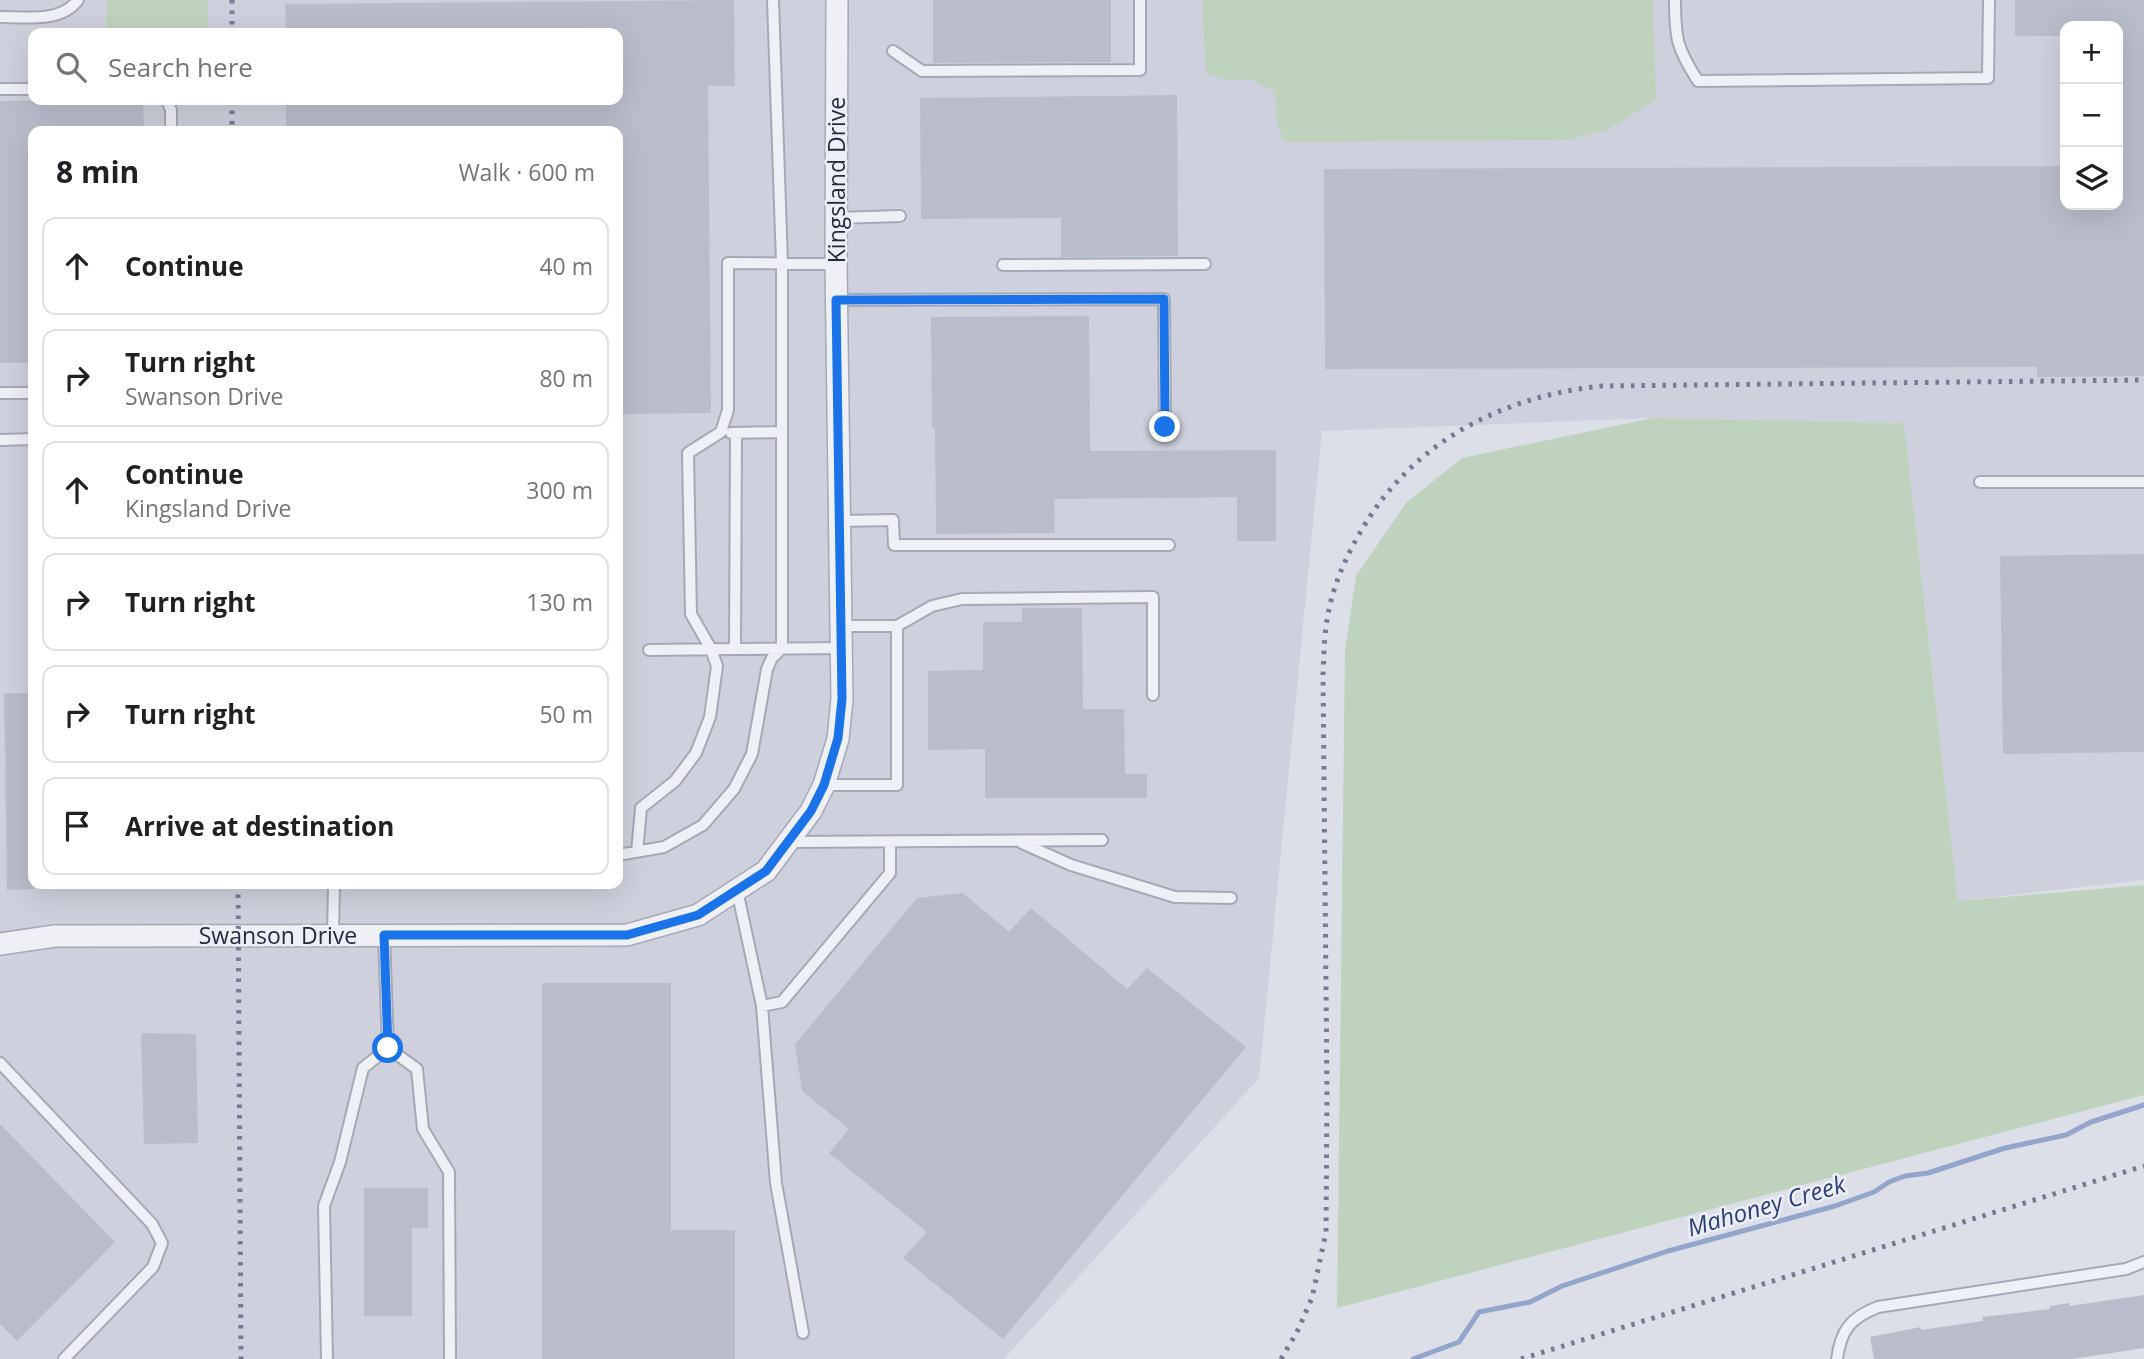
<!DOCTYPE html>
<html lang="en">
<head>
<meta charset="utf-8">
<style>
	:root { --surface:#fff; --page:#f2f2f2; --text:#202124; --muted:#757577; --line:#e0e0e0 }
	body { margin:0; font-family:"Open Sans",sans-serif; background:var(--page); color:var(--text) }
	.controls { position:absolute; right:21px; top:21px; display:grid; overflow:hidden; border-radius:14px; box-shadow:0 7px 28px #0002 }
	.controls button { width:63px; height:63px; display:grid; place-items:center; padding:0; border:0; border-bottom:2px solid var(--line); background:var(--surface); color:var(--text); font:35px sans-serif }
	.stop { position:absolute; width:21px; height:21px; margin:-16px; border:5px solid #1a73e8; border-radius:50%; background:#fff }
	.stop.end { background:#1a73e8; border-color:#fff; box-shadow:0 2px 7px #0008 }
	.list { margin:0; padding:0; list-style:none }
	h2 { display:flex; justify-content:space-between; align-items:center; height:91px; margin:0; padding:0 28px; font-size:30px }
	h2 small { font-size:23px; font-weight:400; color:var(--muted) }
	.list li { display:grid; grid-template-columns:46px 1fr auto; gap:21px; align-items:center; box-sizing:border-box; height:98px; margin:0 14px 14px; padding:0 14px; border:2px solid var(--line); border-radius:14px }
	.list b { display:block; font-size:26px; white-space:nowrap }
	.list p { margin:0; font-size:23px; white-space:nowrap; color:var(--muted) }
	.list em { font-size:23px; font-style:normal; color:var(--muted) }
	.icon { flex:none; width:38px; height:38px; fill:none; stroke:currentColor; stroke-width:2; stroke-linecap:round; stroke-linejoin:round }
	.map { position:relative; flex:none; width:2144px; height:1359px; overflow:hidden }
	.search { position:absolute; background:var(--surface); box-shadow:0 7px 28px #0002; left:28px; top:28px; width:595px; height:77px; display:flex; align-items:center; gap:18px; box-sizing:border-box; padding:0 24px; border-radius:14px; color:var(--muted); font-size:26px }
	.panel { position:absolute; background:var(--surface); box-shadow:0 7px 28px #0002; left:28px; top:126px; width:595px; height:763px; border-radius:14px }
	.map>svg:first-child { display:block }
	.built { fill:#ced1dd; fill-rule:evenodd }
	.green { fill:#bed2bd }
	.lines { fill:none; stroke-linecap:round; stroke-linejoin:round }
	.stream { stroke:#94a5cb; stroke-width:5 }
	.building { fill:#b9bdcb }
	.lane-casing { stroke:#a5a9b5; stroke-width:14 }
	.street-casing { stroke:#a5a9b5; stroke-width:24 }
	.lane { stroke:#eff0f6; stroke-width:10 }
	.street { stroke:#eff0f6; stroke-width:21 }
	.rail { stroke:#757b93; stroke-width:5; stroke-dasharray:3.5 7; stroke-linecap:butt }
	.route { stroke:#1a73e8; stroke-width:9 }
	.labels { text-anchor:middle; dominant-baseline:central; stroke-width:5; stroke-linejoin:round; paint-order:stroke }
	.street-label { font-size:23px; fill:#252a3f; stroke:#eceef5 }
	.water-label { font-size:24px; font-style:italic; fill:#2c4076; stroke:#eceef5 }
</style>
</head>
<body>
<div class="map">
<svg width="2144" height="1359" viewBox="0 0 2144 1359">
	<rect width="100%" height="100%" fill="#dcdfe8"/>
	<path class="built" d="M 0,0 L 2144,0 L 2144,880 L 1958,901 L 1904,423 L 1653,418 L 1322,431 L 1259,1078 L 1004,1359 L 0,1359 ZM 2065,26 L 2118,26 L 2118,205 L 2065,205 ZM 33,33 L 618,33 L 618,100 L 33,100 ZM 33,131 L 618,131 L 618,884 L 33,884 Z"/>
	<path class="green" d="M 106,0 L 208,0 L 208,33 L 106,33 Z
		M 1202,0 L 1653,0 L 1656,100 L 1605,131 L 1566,140 L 1284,142 L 1277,122 L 1275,91 L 1251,80 L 1227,80 L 1206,73 Z
		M 1653,418 L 1904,423 L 1958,901 L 2144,885 L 2144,1095 L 1337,1308 L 1345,651 L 1356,576 L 1406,503 L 1462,458 Z"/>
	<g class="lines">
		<path class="stream" d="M 1413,1359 L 1459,1342 L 1479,1312 L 1530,1302 L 1562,1286 L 1668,1251 L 1835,1206 L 1874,1192 L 1889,1182 L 1905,1176 L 1928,1173 L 2005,1148 L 2066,1135 L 2091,1122 L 2144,1105"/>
	</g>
	<path class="building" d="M 734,0 L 735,86 L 708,86 L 711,413 L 618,414 L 618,131 L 286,131 L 286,100 L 618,100 L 618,33 L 286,33 L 285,4 Z
		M 933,0 L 1111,0 L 1111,62 L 933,63 Z
		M 2015,0 L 2144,0 L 2144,376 L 2037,377 L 2037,367 L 1325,369 L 1324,169 L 2065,166 L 2065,205 L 2118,205 L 2118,26 L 2065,26 L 2065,36 L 2015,36 Z
		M 1177,95 L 1178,256 L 1061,257 L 1061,218 L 921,219 L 920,98 Z
		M 143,100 L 144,131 L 33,131 L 33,363 L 0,363 L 0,101 Z
		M 1089,316 L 1090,451 L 1276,450 L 1276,541 L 1237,541 L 1237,497 L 1054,499 L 1055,533 L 936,534 L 935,428 L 932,428 L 931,317 Z
		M 2144,554 L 2144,752 L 2003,754 L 2000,556 Z
		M 1022,608 L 1082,608 L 1083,709 L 1124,709 L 1125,774 L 1147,774 L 1147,798 L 985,798 L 985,749 L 928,750 L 928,671 L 983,670 L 983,622 L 1022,622 Z
		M 4,693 L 33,693 L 33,889 L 7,890 Z
		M 963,893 L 1009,932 L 1031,908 L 1127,989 L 1147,968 L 1246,1047 L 1003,1339 L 903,1258 L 927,1232 L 829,1153 L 849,1129 L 802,1091 L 795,1044 L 917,898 Z
		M 542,983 L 671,983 L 671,1230 L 735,1230 L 735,1359 L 542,1359 Z
		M 141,1033 L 196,1034 L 198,1143 L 144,1144 Z
		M 0,1124 L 115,1242 L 17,1341 L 0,1324 Z
		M 364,1188 L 428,1188 L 428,1228 L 412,1228 L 412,1316 L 364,1316 Z
		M 2144,1295 L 2144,1348 L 2073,1359 L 1874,1359 L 1870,1337 L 1921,1327 L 1921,1330 L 1983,1321 L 1982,1317 L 2050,1309 L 2050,1306 L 2069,1303 L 2070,1306 Z"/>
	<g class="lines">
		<defs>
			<path id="lane" d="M 1675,0 C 1675,38 1677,49 1698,81 L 1988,78 L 1989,0
				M 0,17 C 25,17 61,23 78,0
				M 893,51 L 922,71 L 1140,70 L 1140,0
				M 0,89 L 33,89
				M 167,100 L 171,110 L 171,131
				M 836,218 L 900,216
				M 1003,265 L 1205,264
				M 836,300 L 1164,299 L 1165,427
				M 0,393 L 33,393
				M 731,433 L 781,432
				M 736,433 L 735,649 L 842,648
				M 0,440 L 33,439
				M 1980,482 L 2144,482
				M 840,521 L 893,520 L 894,545 L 1169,545
				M 897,626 L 932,606 L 962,599 L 1153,597 L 1153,695
				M 649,650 L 735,649
				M 824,785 L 897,785 L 897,626 L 841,626
				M 788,842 L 1102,840
				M 1022,843 L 1071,865 L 1175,897 L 1231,898
				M 637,852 L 641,808 L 675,781 L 696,753 L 710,717 L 717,666 L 711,649 L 691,614 L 688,453 L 721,432 L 728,410 L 728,263 L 836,264
				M 618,855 L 664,847 L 703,825 L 734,789 L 752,754 L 767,669 L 772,658 L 782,648 L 782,263 L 773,0
				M 737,890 L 762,1006 L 776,1183 L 803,1333
				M 333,935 L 334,884
				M 384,935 L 388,1048
				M 762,1006 L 782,1002 L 890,873 L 890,842
				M 388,1048 L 417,1069 L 423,1129 L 449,1172 L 450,1359
				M 0,1063 L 152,1224 L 162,1243 L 153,1267 L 64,1359
				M 327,1359 L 324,1206 L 340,1162 L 363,1068 L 388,1048
				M 1837,1359 C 1841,1330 1850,1318 1878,1307 L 2126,1269 L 2144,1262"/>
			<path id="street" d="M 0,944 L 55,936 L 627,935 L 698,915 L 766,871 L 811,811 L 824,785 L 838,739 L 842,699 L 836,264 L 837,0"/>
		</defs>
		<use href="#lane" class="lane-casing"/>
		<use href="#street" class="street-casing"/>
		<use href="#lane" class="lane"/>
		<use href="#street" class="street"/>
		<path class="rail" d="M 232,0 L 232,33
			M 232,100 L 232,131
			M 238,884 L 241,1359
			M 1281,1359 L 1297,1332 L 1312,1298 L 1326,1232 L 1327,1092 L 1323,674 C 1324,654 1324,634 1328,615 C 1333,585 1346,557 1361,531 C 1412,442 1502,396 1602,386 L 2144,380
			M 1521,1359 L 2144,1166"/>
	</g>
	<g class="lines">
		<path class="route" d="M 388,1048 L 384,935 L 627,935 L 698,915 L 766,871 L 811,811 L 824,785 L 838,738 L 842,699 L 836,300 L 1164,299 L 1165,427"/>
	</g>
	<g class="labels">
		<g class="street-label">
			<text transform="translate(836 180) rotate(-90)">Kingsland Drive</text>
			<text x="278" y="935">Swanson Drive</text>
		</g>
		<g class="water-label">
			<text transform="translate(1766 1205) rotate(-16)">Mahoney Creek</text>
		</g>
	</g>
</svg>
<div class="controls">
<button>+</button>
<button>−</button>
<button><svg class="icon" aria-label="layers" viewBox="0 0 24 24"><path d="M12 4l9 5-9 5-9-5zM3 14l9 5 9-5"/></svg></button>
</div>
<div class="stop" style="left:388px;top:1048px"></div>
<div class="stop end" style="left:1165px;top:427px"></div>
<div class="search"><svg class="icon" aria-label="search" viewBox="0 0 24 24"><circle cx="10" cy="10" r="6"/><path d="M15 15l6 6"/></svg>Search here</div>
<section class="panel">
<h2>8 min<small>Walk · 600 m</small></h2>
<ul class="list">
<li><svg class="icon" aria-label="ahead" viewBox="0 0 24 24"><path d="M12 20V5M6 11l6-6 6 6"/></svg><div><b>Continue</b></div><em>40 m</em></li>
<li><svg class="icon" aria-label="right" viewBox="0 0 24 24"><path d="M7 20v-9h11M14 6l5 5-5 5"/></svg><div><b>Turn right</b><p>Swanson Drive</p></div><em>80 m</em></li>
<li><svg class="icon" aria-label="ahead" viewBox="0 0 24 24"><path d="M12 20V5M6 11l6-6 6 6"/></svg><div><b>Continue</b><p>Kingsland Drive</p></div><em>300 m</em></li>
<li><svg class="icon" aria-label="right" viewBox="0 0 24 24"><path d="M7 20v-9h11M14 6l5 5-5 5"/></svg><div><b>Turn right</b></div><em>130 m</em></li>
<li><svg class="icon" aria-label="right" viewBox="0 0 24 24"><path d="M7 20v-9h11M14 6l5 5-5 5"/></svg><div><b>Turn right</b></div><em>50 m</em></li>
<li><svg class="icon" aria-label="arrive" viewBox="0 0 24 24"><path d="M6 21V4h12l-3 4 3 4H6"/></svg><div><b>Arrive at destination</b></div></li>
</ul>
</section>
</div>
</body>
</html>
